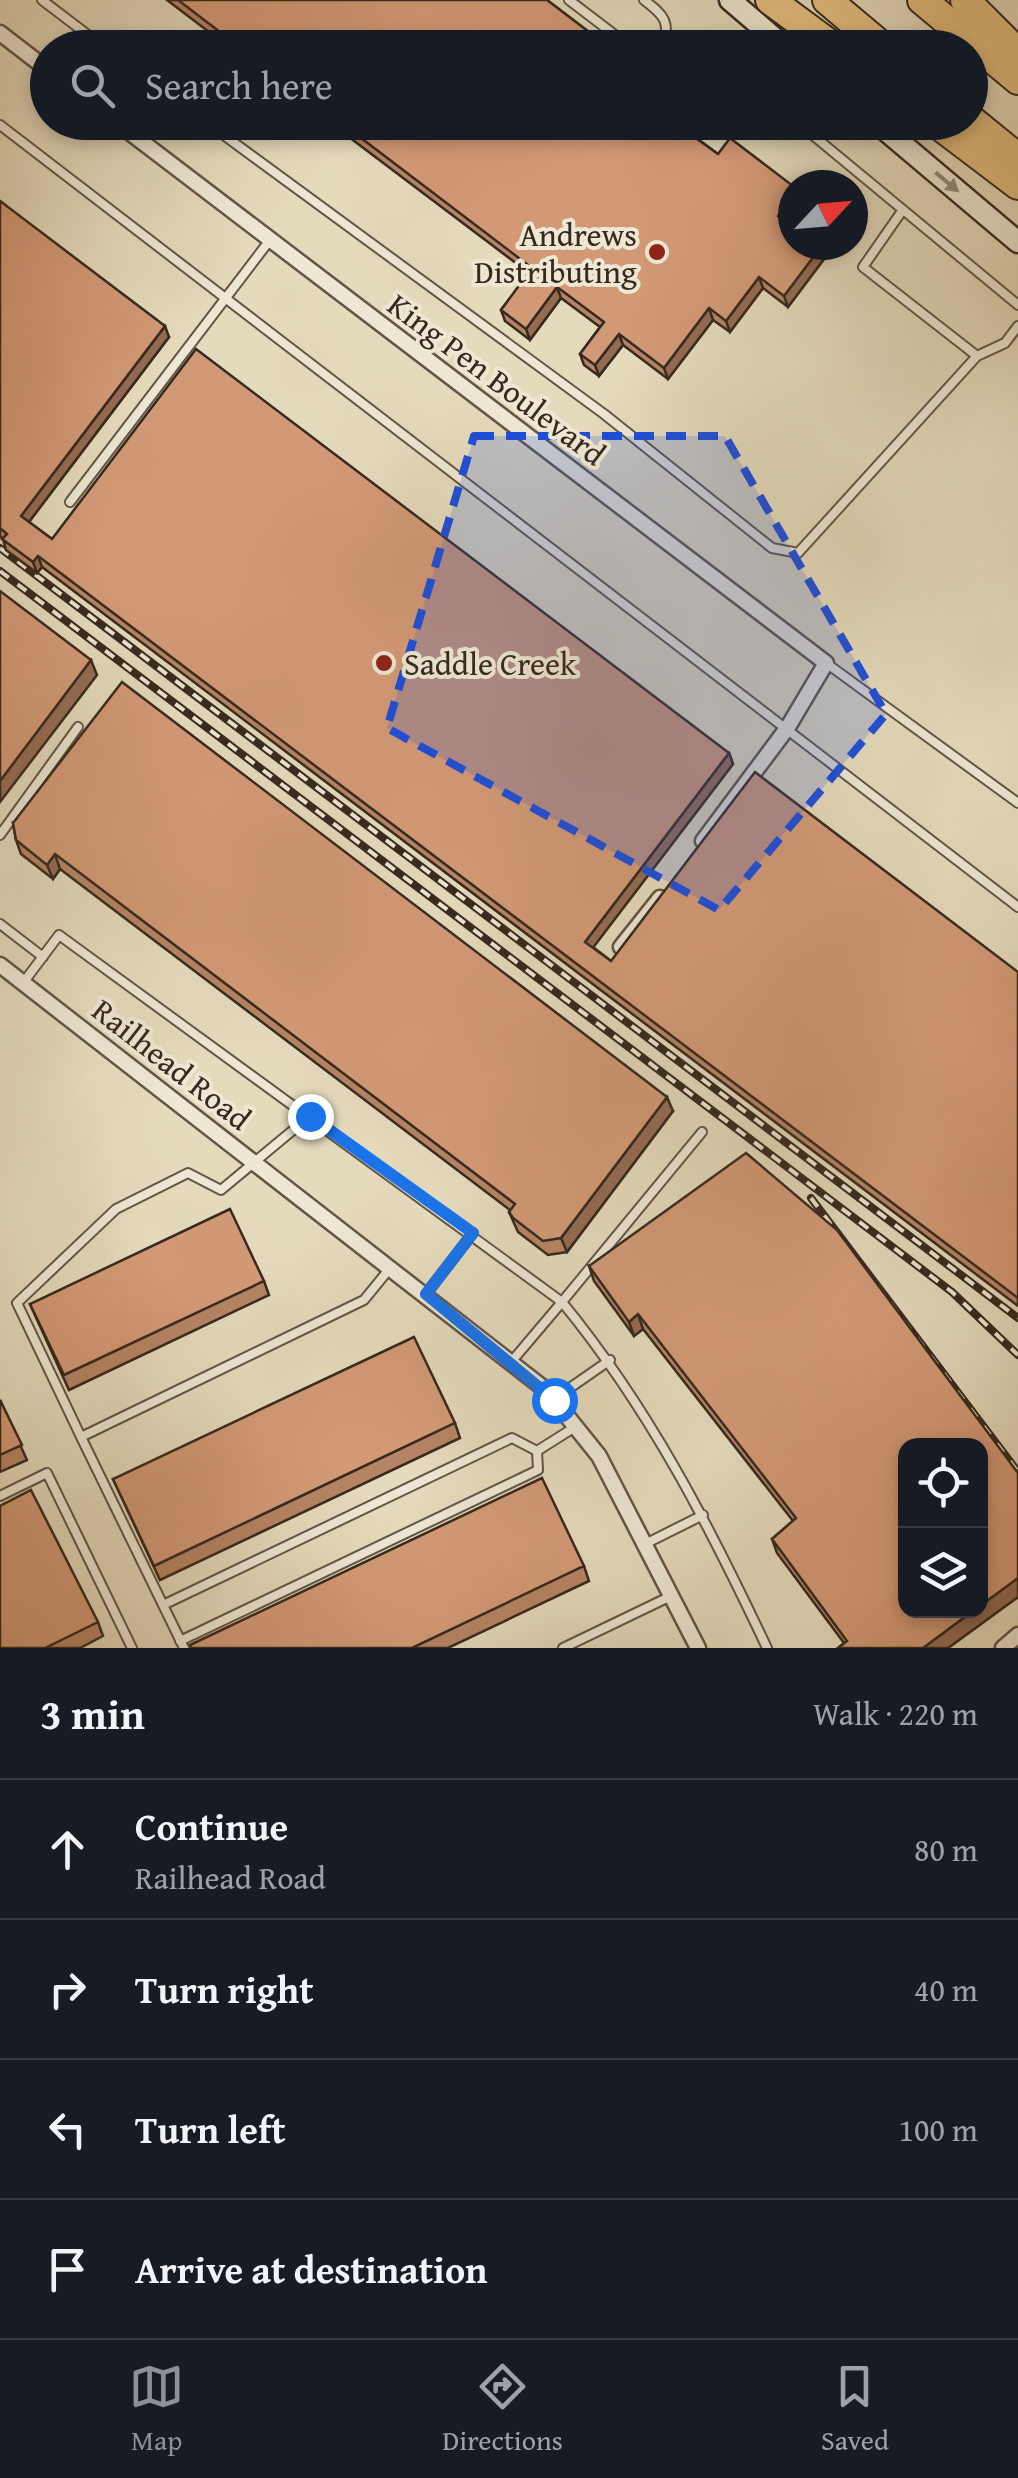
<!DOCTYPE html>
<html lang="en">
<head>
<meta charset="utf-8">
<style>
	:root { --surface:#171b24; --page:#242831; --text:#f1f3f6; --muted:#9ea1a6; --line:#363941; --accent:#8c9099 }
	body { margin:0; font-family:"Gentium Book Plus",serif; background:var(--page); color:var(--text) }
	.controls { position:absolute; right:30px; bottom:30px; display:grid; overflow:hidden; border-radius:20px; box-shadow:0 5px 15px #0003 }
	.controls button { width:90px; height:90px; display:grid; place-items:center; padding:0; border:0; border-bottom:2px solid var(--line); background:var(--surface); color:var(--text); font:50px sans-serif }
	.compass { position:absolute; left:778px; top:170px; width:90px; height:90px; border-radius:50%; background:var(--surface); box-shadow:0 5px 15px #0003; rotate:64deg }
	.stop { position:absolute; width:30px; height:30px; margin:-22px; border:8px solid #1a73e8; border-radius:50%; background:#fff }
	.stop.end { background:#1a73e8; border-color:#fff; box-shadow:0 2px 10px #0008 }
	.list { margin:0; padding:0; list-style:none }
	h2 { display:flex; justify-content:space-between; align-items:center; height:130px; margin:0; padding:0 40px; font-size:42px }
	h2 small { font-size:32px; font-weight:400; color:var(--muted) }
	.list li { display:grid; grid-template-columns:65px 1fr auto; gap:30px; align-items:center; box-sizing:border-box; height:140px; padding:0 40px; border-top:2px solid var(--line) }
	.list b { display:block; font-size:38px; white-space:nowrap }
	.list p { margin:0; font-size:32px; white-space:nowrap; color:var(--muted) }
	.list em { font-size:32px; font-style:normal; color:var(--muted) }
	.icon { flex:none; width:55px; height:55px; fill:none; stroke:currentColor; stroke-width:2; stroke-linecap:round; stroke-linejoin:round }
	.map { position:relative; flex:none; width:1018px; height:1648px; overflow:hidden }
	.search { position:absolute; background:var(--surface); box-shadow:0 5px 15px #0003; left:30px; right:30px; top:30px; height:110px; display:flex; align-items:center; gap:25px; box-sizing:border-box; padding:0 35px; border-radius:55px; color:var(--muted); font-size:38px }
	.sheet { height:690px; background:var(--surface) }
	nav { display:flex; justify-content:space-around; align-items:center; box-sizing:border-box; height:140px; border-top:2px solid var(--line); background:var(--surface); font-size:28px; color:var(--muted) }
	nav a { display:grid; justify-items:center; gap:5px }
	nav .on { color:var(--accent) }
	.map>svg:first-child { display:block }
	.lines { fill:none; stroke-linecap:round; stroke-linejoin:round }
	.lane-casing { stroke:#625545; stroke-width:12 }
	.street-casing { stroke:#625545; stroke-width:19 }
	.secondary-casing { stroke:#36291d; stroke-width:25 }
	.highway-casing { stroke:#36291d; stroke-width:32 }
	.lane { stroke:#ede7d3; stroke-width:8 }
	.street { stroke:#ede7d3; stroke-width:14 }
	.secondary { stroke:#ede7d3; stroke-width:20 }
	.highway { stroke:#e2bd7e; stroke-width:28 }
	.rail-casing { stroke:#36291d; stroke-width:8 }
	.rail { stroke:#ede7d3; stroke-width:4; stroke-dasharray:11; stroke-linecap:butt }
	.wall { fill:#b58465; stroke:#36291d; stroke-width:2.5 }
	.shaded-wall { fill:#936b53; stroke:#36291d; stroke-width:2.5 }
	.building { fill:#d29976; stroke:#36291d; stroke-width:2.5 }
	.oneway { fill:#928878 }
	.route { stroke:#1a73e8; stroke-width:12 }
	.marked { fill:#1d4ed8; fill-opacity:0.2; stroke:#1d4ed8; stroke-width:8; stroke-dasharray:20 12; stroke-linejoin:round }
	.poi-dot { fill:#8f2418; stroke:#ede7d3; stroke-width:4 }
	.labels { text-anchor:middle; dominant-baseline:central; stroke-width:8; stroke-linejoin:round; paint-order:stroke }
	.poi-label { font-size:32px; fill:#36291d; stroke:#ede7d3; text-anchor:end }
	.street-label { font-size:32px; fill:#36291d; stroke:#ede7d3 }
</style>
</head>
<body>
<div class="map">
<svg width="1018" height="1648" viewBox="0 0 1018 1648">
	<rect width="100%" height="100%" fill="#e4dabc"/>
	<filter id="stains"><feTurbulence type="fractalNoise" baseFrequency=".002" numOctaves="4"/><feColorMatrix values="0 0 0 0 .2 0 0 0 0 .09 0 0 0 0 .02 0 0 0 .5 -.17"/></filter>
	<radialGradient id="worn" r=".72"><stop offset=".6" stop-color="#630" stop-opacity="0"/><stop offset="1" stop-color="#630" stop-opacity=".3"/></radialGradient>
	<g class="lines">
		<defs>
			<path id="lane" d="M 42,0 L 105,48
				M 569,0 L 632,48
				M 644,0 C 664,15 671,22 663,48
				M 206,122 L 604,414 L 772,548 L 798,553 L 977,356 L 863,267 L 902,211
				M 797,122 L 1018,305
				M 0,125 L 1018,907
				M 977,356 L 1005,343 L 1018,326
				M 70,502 L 270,240
				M 826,663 L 1018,803
				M 0,835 L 78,727
				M 0,924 L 43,957
				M 23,983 L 59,935 L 562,1302 L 512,1361
				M 310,1116 L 221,1190 L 188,1173 L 116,1209 L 17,1303 L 81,1437 L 364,1300 L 391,1267
				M 702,1132 L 562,1302 C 649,1408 709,1525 767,1648
				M 426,1294 L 473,1233
				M 554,1399 L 610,1360
				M 81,1437 L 184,1648
				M 0,1496 L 47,1473 L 132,1648
				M 645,1544 L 703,1515
				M 163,1605 L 512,1438 L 537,1451 L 575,1427
				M 180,1641 L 538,1470 L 537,1451
				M 563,1648 L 671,1596"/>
			<path id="street" d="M 0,33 L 48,70
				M 116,122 L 826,663 L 788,727 L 703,841
				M 621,947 L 660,898
				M 0,965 L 546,1390 L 599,1456 L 698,1648
				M 1003,1648 L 1018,1635"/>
			<path id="secondary" d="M 730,0 L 786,48
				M 876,122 L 1018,242"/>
			<path id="highway" d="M 770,0 L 835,48
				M 827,0 L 884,48
				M 922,0 L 1018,80
				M 965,0 L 1018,53
				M 970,119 L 1018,158
				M 935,122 L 1018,185"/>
		</defs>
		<use href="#lane" class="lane-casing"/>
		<use href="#street" class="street-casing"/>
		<use href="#secondary" class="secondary-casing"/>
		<use href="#highway" class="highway-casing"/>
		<use href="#lane" class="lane"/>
		<use href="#street" class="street"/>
		<use href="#secondary" class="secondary"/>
		<use href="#highway" class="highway"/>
		<defs>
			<path id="rail" d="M 0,548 L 1018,1318
				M 0,571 L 952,1292 L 1018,1355
				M 811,1198 L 1018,1472"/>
		</defs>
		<use href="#rail" class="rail-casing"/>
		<use href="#rail" class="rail"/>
	</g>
	<path class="wall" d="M 167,0 L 547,0 L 610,48 L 230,48 Z
		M 329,122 L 694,122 L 687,131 L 718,154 L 824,259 L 788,307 L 763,288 L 730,332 L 713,320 L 668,379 L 623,345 L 599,376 L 584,365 L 580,354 L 600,327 L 561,298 L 530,340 L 505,321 L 501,310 L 529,273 Z
		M 0,201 L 169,337 L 29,522 L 52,539 L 729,753 L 733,764 L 593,947 L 611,961 L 1018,972 L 1018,1306 L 42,567 L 37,573 L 6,550 L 3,539 L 0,536 Z
		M 13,823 L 673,1111 L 567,1252 L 548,1255 L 518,1232 L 509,1212 L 510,1210 L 60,869 L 53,879 L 21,854 L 16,840 Z
		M 589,1266 L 1018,1473 L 1018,1597 L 948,1648 L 838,1648 L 844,1643 L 777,1553 L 772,1539 L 793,1521 L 643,1329 L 634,1336 L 594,1281 Z
		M 264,1281 L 269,1295 L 69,1390 L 30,1304 Z
		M 0,1400 L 27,1460 L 0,1472 Z
		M 455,1423 L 460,1438 L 160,1580 L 113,1479 Z
		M 584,1566 L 589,1581 L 448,1648 L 191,1648 Z
		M 98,1622 L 103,1636 L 80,1648 L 0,1648 Z"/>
	<path class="shaded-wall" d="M 682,122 L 694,122 L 683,137 L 679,126 Z
		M 793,197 L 793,213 L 782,227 L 778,216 Z
		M 820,248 L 824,259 L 788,307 L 784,296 Z
		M 759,277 L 763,288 L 730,332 L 726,321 Z
		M 557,287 L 561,298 L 530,340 L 526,329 Z
		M 709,308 L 713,320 L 668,379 L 664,368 Z
		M 165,326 L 169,337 L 25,527 L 21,516 Z
		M 619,334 L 623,345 L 599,376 L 595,365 Z
		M 38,556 L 42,567 L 37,573 L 33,562 Z
		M 91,660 L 97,675 L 0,802 L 0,781 Z
		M 729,753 L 733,764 L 589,953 L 585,942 Z
		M 55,854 L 60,869 L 53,879 L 47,865 Z
		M 667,1097 L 673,1111 L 567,1252 L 561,1238 Z
		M 638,1314 L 643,1329 L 634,1336 L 629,1322 Z
		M 1018,1578 L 1018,1597 L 948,1648 L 923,1648 L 974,1610 L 980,1610 L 980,1606 Z"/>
	<path class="building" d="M 178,0 L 547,0 L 610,48 L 241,48 Z
		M 340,122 L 682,122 L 679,126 L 718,154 L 730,138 L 793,186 L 793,197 L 778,216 L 793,227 L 793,245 L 816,245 L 820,248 L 784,296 L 759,277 L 726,321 L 709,308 L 664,368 L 619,334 L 595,365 L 580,354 L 604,322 L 557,287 L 526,329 L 501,310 L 532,268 Z
		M 0,201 L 165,326 L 21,516 L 52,539 L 196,349 L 729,753 L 585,942 L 611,961 L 755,772 L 1018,972 L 1018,1298 L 38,556 L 33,562 L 2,539 L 7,534 L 0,528 Z
		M 0,591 L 91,660 L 0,781 Z
		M 122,682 L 667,1097 L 561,1238 L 543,1241 L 513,1218 L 509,1212 L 515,1204 L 55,854 L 47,865 L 16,840 L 13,823 Z
		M 746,1153 L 837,1230 L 1018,1473 L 1018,1578 L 980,1606 L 980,1446 L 906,1446 L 906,1610 L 974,1610 L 923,1648 L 838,1648 L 847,1641 L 772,1539 L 796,1518 L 638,1314 L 629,1322 L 589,1266 Z
		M 230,1209 L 264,1281 L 64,1375 L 30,1304 Z
		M 414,1337 L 455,1423 L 154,1566 L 113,1479 Z
		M 0,1400 L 22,1445 L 0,1455 Z
		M 542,1478 L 584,1566 L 412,1648 L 191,1648 L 190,1645 Z
		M 31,1490 L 98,1622 L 45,1648 L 0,1648 L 0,1506 Z"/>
	<defs><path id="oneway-solid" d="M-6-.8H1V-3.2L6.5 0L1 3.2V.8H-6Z" transform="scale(2.5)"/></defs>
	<use class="oneway" href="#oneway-solid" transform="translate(947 182) rotate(40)"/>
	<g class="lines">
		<path class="route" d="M 310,1116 L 473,1233 L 426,1294 L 554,1400"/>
	</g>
	<path class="marked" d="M 474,436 L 725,436 L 886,714 L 719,910 L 387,728 Z"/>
	<g class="poi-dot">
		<circle cx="657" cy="252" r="10"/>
		<circle cx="384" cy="663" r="10"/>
	</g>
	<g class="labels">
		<g class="poi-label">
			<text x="637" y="234">Andrews<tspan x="637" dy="37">Distributing</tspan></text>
			<text x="404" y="663" text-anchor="start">Saddle Creek</text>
		</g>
		<g class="street-label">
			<text transform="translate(497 379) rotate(37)">King Pen Boulevard</text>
			<text transform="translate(172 1064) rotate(38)">Railhead Road</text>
		</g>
	</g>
	<rect width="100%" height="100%" filter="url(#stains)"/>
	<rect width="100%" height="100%" fill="url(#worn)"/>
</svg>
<div class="controls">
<button><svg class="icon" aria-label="locate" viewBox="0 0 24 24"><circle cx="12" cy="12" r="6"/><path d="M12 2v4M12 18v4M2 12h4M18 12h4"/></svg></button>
<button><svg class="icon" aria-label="layers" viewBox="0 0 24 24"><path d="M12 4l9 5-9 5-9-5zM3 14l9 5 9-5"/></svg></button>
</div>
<svg class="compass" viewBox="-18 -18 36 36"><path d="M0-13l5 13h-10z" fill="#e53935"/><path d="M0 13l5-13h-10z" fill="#9ea1a6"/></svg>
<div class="stop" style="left:554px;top:1400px"></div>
<div class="stop end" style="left:310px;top:1116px"></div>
<div class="search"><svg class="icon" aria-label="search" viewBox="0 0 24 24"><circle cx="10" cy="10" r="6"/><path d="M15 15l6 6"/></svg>Search here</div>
</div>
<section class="sheet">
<h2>3 min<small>Walk · 220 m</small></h2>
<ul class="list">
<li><svg class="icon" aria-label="ahead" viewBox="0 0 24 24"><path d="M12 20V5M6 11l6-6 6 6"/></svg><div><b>Continue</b><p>Railhead Road</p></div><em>80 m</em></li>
<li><svg class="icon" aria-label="right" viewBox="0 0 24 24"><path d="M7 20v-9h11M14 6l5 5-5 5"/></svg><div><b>Turn right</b></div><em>40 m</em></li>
<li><svg class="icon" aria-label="left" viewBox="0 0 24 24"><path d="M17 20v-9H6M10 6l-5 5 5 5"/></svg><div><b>Turn left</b></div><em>100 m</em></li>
<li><svg class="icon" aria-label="arrive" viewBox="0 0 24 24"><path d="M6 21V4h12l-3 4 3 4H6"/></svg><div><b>Arrive at destination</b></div></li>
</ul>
</section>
<nav>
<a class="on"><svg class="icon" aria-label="map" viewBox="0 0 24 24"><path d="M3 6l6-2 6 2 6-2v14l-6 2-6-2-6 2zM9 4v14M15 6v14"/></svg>Map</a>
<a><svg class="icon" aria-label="directions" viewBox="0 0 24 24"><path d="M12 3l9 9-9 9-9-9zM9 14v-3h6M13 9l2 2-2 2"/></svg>Directions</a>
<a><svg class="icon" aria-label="saved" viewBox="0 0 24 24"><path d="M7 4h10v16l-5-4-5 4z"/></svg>Saved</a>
</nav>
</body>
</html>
